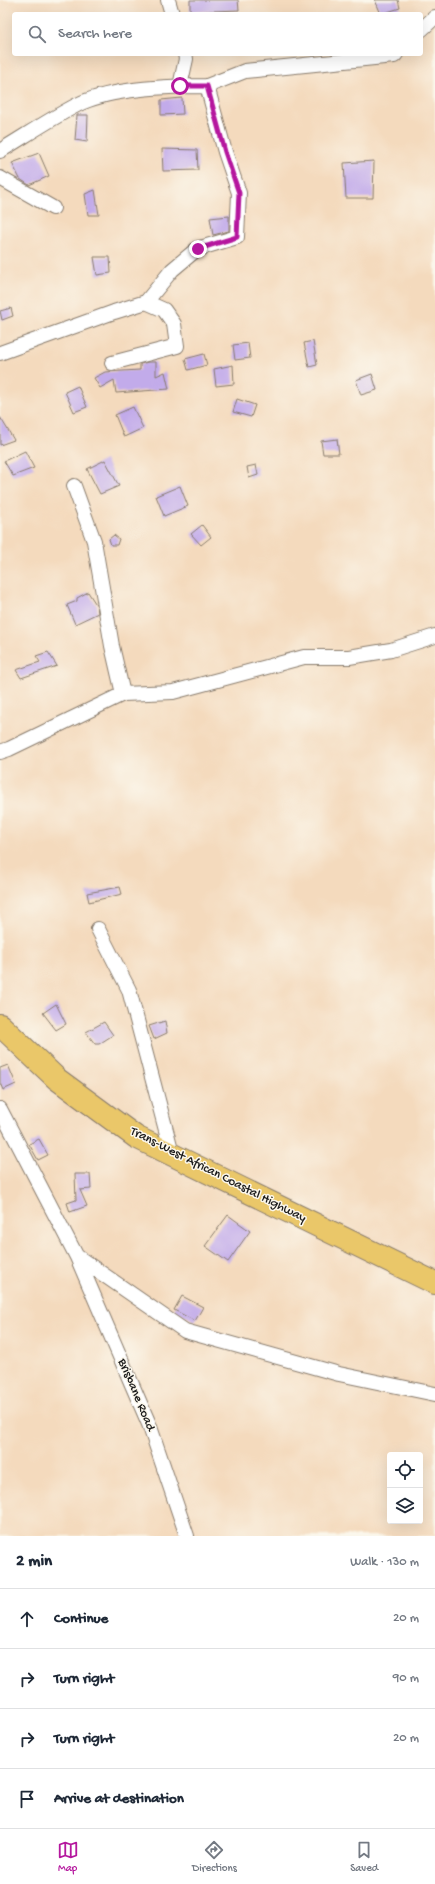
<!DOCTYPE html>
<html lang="en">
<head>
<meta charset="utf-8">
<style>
	:root { --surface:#fff; --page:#f2f2f3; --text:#1f2937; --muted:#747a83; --line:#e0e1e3; --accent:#b5179e }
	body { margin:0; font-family:"Gochi Hand",sans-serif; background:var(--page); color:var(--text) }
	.controls { position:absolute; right:12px; bottom:12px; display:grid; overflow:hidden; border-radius:4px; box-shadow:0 4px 16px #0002 }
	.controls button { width:36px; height:36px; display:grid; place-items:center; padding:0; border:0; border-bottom:1px solid var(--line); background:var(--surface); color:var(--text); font:20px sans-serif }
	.stop { position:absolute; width:12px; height:12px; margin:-9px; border:3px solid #b5179e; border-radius:50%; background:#fff }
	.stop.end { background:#b5179e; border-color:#fff; box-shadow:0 1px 4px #0008 }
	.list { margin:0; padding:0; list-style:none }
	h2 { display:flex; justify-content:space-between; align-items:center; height:52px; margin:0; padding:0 16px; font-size:17px }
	h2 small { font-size:13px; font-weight:400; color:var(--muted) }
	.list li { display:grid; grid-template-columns:26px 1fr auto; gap:12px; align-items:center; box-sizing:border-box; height:60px; padding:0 16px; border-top:1px solid var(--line) }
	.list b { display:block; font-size:15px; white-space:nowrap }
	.list em { font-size:13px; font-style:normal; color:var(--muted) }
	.icon { flex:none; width:22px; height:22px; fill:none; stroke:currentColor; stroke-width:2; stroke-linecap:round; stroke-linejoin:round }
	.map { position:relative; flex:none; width:435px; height:1536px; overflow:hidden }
	.search { position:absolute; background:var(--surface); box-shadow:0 4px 16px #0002; left:12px; right:12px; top:12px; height:44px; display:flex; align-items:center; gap:10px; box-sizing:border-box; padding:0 14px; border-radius:4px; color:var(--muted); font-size:15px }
	.sheet { height:292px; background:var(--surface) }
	nav { display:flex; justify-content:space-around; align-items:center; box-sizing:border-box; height:56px; border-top:1px solid var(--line); background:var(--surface); font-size:11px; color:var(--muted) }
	nav a { display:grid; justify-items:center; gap:2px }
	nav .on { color:var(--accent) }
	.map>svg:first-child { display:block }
	.building { fill:#c2abea }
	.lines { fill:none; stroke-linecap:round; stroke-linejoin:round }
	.street-casing { stroke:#887b6c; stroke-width:16 }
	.highway-casing { stroke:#887b6c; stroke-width:24 }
	.street { stroke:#fff; stroke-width:14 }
	.highway { stroke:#eac769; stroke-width:22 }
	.route { stroke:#b5179e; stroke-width:5 }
	.labels { text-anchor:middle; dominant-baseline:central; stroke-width:3; stroke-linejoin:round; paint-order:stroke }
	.street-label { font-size:13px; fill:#1c1c1c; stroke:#fbf7ec }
</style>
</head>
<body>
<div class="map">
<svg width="435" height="1536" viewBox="0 0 435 1536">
	<rect width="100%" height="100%" fill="#fbf7ec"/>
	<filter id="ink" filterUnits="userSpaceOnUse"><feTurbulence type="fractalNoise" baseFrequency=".025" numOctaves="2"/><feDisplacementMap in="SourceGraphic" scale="8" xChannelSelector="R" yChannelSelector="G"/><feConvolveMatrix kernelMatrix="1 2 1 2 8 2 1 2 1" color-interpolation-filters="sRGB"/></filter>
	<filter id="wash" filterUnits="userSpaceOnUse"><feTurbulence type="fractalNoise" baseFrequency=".012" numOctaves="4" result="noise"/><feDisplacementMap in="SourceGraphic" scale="16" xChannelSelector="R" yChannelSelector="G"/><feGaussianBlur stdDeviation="0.9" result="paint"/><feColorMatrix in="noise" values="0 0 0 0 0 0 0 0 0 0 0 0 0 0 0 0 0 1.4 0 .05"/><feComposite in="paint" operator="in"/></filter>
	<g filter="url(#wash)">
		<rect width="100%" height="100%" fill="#f4dabd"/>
		<g id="blocks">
			<path class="building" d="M 190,0 L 238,0 L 239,10 L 190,12 Z
				M 375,0 L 398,0 L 400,8 L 381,14 Z
				M 182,98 L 183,114 L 161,115 L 161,100 Z
				M 77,115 L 88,115 L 87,142 L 75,140 Z
				M 162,149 L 197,150 L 198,170 L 163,171 Z
				M 39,153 L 49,176 L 29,185 L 20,179 L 12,163 Z
				M 374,161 L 373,198 L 346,198 L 344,163 Z
				M 95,190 L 99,215 L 88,215 L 85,194 Z
				M 229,216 L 229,231 L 213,235 L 210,218 Z
				M 94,257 L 110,257 L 111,273 L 97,275 Z
				M 11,308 L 13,316 L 2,320 L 0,311 Z
				M 313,341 L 317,365 L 309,367 L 304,343 Z
				M 248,343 L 250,358 L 235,360 L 233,345 Z
				M 204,354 L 207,365 L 188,370 L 185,359 Z
				M 148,362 L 156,362 L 156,376 L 165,372 L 169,389 L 116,393 L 114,380 L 100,388 L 94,378 L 105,372 L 140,370 L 140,364 Z
				M 233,365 L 234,384 L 216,386 L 214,369 Z
				M 372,374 L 377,390 L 361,395 L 356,380 Z
				M 78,386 L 87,407 L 74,412 L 65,392 Z
				M 237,399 L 255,405 L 251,417 L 233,412 Z
				M 133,407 L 143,428 L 124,437 L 115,415 Z
				M 0,417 L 14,440 L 0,445 Z
				M 337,439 L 339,454 L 323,454 L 321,441 Z
				M 25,451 L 34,468 L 13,476 L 4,461 Z
				M 105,460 L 119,486 L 100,494 L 87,469 Z
				M 256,465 L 258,475 L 249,478 L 247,467 Z
				M 180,486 L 188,506 L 164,516 L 156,496 Z
				M 202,525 L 211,537 L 201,545 L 191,534 Z
				M 114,535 L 119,539 L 117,545 L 111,545 L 109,539 Z
				M 88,592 L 97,606 L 98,613 L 75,624 L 67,605 L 77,601 L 77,598 Z
				M 48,652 L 57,666 L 21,678 L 16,670 L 40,662 L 36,656 Z
				M 120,887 L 122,894 L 89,902 L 87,893 Z
				M 56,1004 L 66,1024 L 56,1030 L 43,1013 Z
				M 165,1021 L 167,1033 L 154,1039 L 149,1026 Z
				M 104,1022 L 113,1035 L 99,1044 L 95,1044 L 86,1032 Z
				M 8,1065 L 16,1084 L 3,1090 L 0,1083 L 0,1068 Z
				M 39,1139 L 48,1155 L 38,1160 L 29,1144 Z
				M 75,1174 L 90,1174 L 91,1189 L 80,1190 L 87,1206 L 70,1212 L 67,1203 L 76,1200 Z
				M 228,1215 L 250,1231 L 228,1262 L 205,1246 Z
				M 182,1296 L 203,1307 L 195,1321 L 174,1310 Z"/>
		</g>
	</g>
	<g filter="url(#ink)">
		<use href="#blocks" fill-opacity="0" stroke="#887b6c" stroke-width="1"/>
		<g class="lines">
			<defs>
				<path id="street" d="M 168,0 L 172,14
					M 421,30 L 435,17
					M 180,86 L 186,59 L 185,54
					M 207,86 L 245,71 L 394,56 L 396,54
					M 0,151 C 25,136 50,119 77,105 C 110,88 170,86 207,86 L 225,152 L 239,193 L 237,237 L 197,249 L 172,270 L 146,302
					M 0,178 L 53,208
					M 0,353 L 114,312 L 146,302 L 164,310 L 174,324 L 177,346 L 112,363
					M 74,486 L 94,541 L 112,646 L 123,694
					M 0,752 L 9,749 L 123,694 L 173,692 L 304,657 L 349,657 L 391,650 L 435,636
					M 98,929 L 129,990 L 172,1153
					M 0,1109 L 77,1257 L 149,1424 L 187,1536
					M 78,1257 L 185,1331 L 339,1374 L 435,1394"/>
				<path id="highway" d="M 0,1025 L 57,1079 L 136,1137 L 435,1283"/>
			</defs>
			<use href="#street" class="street-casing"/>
			<use href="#highway" class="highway-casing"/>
			<use href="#street" class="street"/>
			<use href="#highway" class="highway"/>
		</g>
	</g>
	<g class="lines" filter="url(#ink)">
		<path class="route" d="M 180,86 L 207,86 L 225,152 L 239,193 L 237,237 L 198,249"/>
	</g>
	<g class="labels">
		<g class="street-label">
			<text transform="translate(218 1175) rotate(27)">Trans-West African Coastal Highway</text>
			<text transform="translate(136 1395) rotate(67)">Brisbane Road</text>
		</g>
	</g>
</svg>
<div class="controls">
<button><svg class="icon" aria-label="locate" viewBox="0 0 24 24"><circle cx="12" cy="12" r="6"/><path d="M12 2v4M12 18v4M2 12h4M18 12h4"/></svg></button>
<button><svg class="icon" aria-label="layers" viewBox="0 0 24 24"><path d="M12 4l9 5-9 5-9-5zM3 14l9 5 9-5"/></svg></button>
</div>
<div class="stop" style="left:180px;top:86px"></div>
<div class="stop end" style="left:198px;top:249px"></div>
<div class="search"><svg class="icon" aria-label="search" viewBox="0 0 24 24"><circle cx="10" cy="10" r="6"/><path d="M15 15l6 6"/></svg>Search here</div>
</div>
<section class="sheet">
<h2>2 min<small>Walk · 130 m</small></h2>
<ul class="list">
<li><svg class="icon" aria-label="ahead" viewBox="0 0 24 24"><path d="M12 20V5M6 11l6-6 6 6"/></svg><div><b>Continue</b></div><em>20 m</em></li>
<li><svg class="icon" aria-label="right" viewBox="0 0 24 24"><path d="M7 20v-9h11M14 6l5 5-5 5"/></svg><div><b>Turn right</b></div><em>90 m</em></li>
<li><svg class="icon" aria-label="right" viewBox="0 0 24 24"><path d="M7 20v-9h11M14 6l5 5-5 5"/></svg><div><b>Turn right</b></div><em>20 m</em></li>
<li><svg class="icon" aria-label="arrive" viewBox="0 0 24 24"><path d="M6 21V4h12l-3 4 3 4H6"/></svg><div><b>Arrive at destination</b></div></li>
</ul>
</section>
<nav>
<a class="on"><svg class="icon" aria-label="map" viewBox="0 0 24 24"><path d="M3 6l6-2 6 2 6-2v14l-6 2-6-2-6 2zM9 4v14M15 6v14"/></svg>Map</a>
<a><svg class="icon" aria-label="directions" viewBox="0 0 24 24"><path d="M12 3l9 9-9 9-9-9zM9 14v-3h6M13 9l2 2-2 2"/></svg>Directions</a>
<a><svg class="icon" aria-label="saved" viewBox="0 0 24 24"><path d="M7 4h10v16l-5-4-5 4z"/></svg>Saved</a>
</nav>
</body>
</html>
